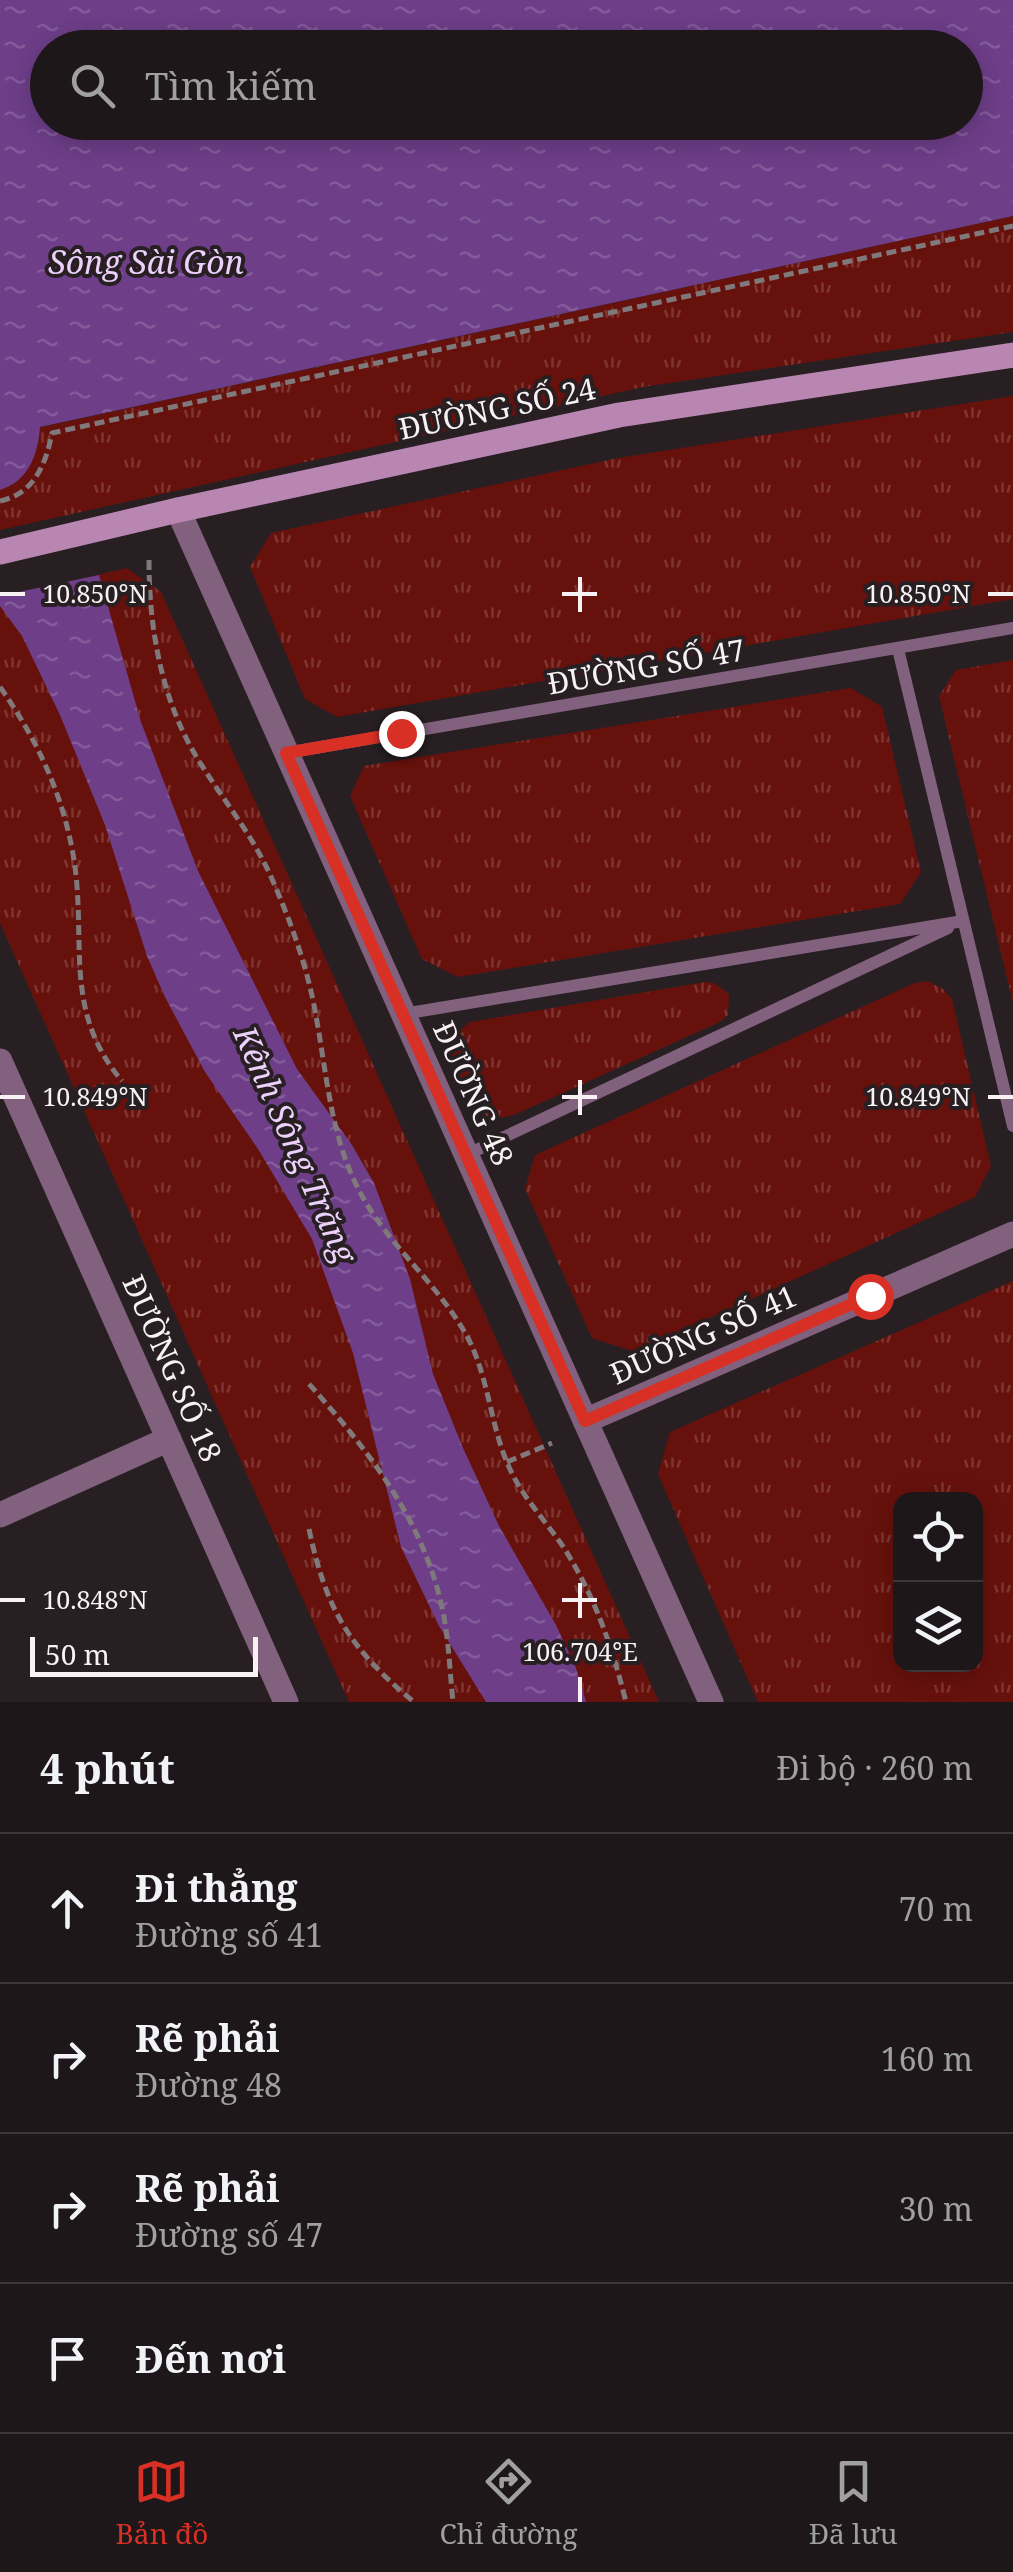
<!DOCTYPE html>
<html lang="vi">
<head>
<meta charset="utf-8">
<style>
	:root { --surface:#1d171a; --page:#252023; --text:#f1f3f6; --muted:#a09fa2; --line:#3b3639; --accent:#d93025 }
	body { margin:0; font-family:"Noto Serif",serif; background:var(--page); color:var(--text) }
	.controls { position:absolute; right:30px; bottom:30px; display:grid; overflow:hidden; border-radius:20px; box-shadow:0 5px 25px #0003 }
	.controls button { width:90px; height:90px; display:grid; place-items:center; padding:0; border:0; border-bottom:2px solid var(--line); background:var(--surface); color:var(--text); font:50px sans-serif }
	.scale { position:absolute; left:30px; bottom:25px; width:228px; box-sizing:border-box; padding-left:10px; border:5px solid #f8f2f4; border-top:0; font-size:28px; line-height:35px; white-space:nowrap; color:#f8f2f4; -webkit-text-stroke:8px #271f22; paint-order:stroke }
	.stop { position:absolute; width:30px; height:30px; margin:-22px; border:8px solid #d93025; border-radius:50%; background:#fff }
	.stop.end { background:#d93025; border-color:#fff; box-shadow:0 2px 10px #0008 }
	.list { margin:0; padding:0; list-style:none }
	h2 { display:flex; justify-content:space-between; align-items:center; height:130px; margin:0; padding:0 40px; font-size:42px }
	h2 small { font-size:32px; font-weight:400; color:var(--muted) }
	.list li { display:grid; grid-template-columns:65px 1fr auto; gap:30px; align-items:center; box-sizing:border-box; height:150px; padding:0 40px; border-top:2px solid var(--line) }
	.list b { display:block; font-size:38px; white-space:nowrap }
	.list p { margin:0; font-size:32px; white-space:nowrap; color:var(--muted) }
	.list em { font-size:32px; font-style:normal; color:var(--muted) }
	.icon { flex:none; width:55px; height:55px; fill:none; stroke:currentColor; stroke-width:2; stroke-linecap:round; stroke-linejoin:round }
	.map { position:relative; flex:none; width:1013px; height:1702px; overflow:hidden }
	.search { position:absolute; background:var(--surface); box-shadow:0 5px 25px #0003; left:30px; right:30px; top:30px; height:110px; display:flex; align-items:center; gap:25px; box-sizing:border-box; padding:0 35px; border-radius:55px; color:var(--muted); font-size:38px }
	.sheet { height:730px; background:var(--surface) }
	nav { display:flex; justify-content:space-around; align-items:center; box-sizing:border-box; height:140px; border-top:2px solid var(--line); background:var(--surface); font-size:28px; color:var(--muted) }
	nav a { display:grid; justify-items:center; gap:5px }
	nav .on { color:var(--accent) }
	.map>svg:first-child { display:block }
	.grass { fill:url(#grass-tufts); fill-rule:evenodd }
	.water { fill:url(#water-ripples); fill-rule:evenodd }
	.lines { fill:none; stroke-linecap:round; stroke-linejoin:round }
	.path { stroke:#80797c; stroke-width:5; stroke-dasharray:10 5; stroke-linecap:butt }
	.lane { stroke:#81617d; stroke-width:12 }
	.street { stroke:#81617d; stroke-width:25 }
	.secondary { stroke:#b886b1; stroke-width:25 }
	.route { stroke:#d93025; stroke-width:12 }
	.ticks { fill:none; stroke:#f8f2f4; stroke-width:4 }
	.labels { text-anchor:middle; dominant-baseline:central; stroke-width:8; stroke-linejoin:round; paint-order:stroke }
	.street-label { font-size:30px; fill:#f8f2f4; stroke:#271f22 }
	.water-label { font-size:32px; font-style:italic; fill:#ebd1fb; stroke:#271f22 }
	.ticks-label { font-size:25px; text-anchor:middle; fill:#f8f2f4; stroke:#271f22; stroke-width:8; stroke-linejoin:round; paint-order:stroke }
</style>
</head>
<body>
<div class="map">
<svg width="1013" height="1702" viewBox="0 0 1013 1702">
	<defs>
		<pattern id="grass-tufts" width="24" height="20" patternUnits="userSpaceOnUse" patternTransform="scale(2.5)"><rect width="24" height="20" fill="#67110c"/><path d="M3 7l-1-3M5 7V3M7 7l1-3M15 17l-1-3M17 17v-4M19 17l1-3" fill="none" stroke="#7e3430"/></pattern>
		<pattern id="water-ripples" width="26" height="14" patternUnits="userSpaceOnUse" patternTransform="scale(2.5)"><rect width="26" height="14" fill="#6e3e89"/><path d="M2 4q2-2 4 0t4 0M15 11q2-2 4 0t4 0" fill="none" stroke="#835a9a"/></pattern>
	</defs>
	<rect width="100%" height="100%" fill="#271f22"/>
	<path class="grass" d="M 1013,216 L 1013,332 L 643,387 L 0,530 L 0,436 Z
		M 1013,396 L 1013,599 L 337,717 L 305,699 L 250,567 L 271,533 L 618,458 Z
		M 127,568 L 161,592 L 659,1702 L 349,1702 L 0,923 L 0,598 Z
		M 1013,660 L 1013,1003 L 939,696 L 956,670 Z
		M 851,688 L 882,707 L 921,872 L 900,904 L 458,977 L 422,959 L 350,796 L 364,766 Z
		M 927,981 L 943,989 L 952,999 L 991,1166 L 975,1197 L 635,1352 L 592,1338 L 525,1189 L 535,1155 L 915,983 Z
		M 705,982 L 714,983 L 729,994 L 728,1015 L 720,1022 L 514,1115 C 501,1118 488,1120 476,1112 C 467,1106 464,1094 460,1085 C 450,1060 446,1039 470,1022 Z
		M 1013,1281 L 1013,1702 L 758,1702 L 658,1474 L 670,1432 ZM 900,1500 L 976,1500 L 976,1664 L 900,1664 Z"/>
	<path class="water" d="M 0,0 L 1013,0 L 1013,216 L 40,427 C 38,454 29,481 0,490 ZM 48,48 L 966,48 L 966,122 L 48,122 Z
		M 99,575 L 141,722 L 198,871 L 297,1069 L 352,1145 L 374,1183 L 410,1279 L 433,1374 L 463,1448 L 499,1526 L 556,1625 L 576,1668 L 586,1702 L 486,1702 L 439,1626 L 401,1547 L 353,1353 L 312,1239 L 258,1149 L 205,1072 L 165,997 L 147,956 L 105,825 L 60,715 L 22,636 L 0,606 L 0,596 Z"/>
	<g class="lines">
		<path class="path" d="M 0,501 C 34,494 46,464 52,433 L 1013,226
			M 149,560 C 149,627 161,698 196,756 C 221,798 252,833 272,879 C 291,922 308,969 316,1016 C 326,1070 330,1127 353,1178 C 380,1239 431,1275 464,1331 C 489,1373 489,1423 509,1467 C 522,1497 546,1521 564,1548 C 595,1597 612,1646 626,1702
			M 0,687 C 36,738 62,792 73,854 C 88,939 61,1009 122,1081
			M 309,1384 C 370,1452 427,1525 444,1617 C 449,1645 450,1674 453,1702
			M 507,1462 L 552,1443
			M 309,1529 C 326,1610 350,1649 414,1702"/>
		<path class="lane" d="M 898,649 L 1013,1126
			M 286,753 L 1013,628
			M 403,1014 L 963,921
			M 466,1155 L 948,928"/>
		<path class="street" d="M 178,510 L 711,1702
			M 0,1061 L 286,1702
			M 585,1421 L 1013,1234
			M 0,1515 L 169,1439"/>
		<path class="secondary" d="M 0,552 L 178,510 L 619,415 L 1013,355"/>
	</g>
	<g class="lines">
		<path class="route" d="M 401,733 L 286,753 L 585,1421 L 870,1296"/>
	</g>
	<path class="ticks" d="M 580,577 L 580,612M 0,594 L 25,594M 562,594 L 597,594M 988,594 L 1013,594M 580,1080 L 580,1115M 0,1097 L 25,1097M 562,1097 L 597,1097M 988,1097 L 1013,1097M 580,1583 L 580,1618M 0,1600 L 25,1600M 562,1600 L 597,1600M 580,1677 L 580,1702"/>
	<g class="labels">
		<g class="street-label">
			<text transform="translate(497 408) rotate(-12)">ĐƯỜNG SỐ 24</text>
			<text transform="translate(646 666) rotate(-10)">ĐƯỜNG SỐ 47</text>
			<text transform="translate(474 1093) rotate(66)">ĐƯỜNG 48</text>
			<text transform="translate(703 1334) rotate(-24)">ĐƯỜNG SỐ 41</text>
			<text transform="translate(173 1368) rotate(66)">ĐƯỜNG SỐ 18</text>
		</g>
		<g class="water-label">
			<text x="146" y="261">Sông Sài Gòn</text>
			<text transform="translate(296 1144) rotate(66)">Kênh Sông Trăng</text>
		</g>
	</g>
	<g class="ticks-label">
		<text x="95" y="603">10.850°N</text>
		<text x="918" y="603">10.850°N</text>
		<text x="95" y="1106">10.849°N</text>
		<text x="918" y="1106">10.849°N</text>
		<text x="95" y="1609">10.848°N</text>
		<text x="580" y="1661">106.704°E</text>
	</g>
</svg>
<div class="controls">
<button><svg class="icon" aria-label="locate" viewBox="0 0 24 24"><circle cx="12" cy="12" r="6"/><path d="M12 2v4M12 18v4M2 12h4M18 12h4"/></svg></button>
<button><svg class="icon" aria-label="layers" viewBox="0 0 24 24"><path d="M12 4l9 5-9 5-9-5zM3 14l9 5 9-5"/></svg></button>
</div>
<div class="scale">50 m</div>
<div class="stop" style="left:870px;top:1296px"></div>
<div class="stop end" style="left:401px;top:733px"></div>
<div class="search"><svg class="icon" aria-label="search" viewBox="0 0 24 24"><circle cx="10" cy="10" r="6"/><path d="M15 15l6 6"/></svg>Tìm kiếm</div>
</div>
<section class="sheet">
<h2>4 phút<small>Đi bộ · 260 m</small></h2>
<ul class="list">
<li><svg class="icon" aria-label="ahead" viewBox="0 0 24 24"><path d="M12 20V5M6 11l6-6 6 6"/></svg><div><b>Đi thẳng</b><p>Đường số 41</p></div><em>70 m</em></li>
<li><svg class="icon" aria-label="right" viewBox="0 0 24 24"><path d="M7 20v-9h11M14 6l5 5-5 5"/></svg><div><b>Rẽ phải</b><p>Đường 48</p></div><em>160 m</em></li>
<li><svg class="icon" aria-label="right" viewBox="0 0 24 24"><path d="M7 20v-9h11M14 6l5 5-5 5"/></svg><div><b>Rẽ phải</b><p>Đường số 47</p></div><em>30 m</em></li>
<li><svg class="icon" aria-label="arrive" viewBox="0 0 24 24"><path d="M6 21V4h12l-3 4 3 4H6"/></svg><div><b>Đến nơi</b></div></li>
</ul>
</section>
<nav>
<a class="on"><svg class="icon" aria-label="map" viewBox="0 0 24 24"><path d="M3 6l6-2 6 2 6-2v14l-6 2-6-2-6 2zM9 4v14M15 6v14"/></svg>Bản đồ</a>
<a><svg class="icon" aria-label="directions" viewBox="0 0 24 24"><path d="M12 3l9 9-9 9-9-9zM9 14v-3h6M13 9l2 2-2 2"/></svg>Chỉ đường</a>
<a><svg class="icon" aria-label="saved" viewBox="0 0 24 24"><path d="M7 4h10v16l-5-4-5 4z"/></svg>Đã lưu</a>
</nav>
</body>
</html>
